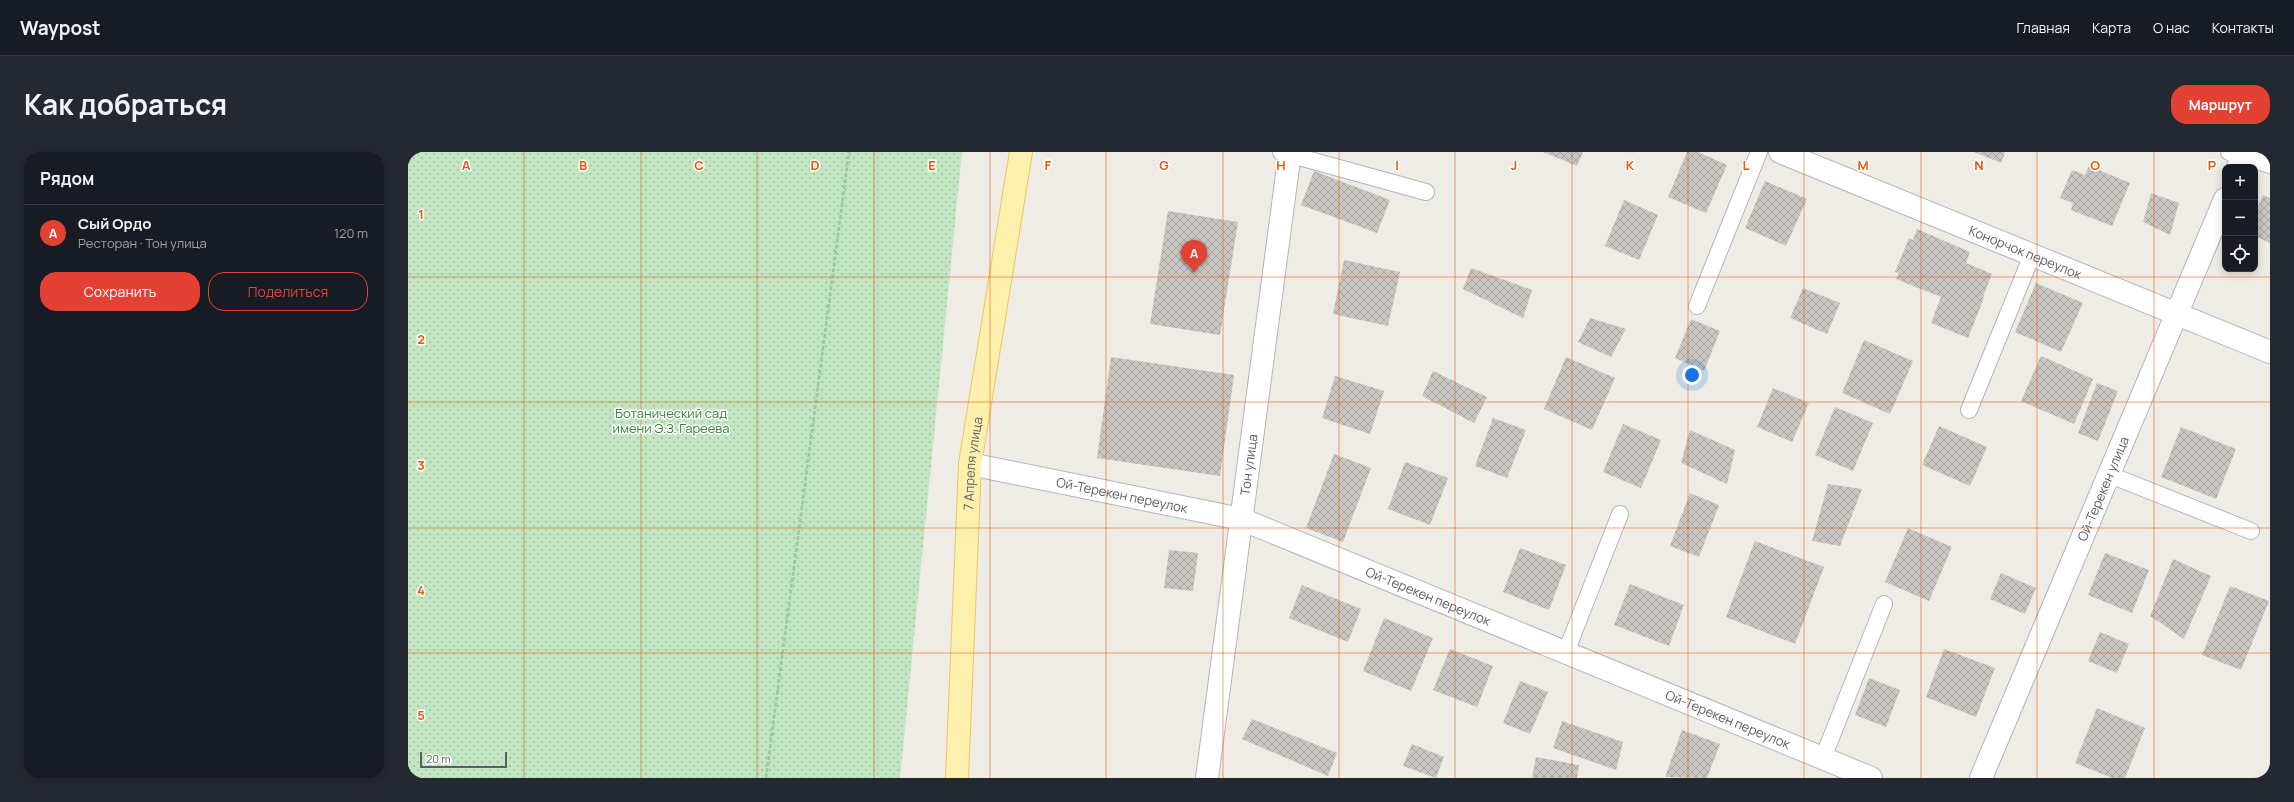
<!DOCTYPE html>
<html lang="ru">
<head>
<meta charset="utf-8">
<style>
  :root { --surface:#171b24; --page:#242831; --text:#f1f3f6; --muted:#9ea1a6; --line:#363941; --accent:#e44135 }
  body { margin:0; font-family:Manrope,sans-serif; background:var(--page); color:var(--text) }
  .controls { position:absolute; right:12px; top:12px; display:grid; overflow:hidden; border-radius:8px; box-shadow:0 2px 10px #0003 }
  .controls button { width:36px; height:36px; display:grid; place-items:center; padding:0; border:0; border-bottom:1px solid var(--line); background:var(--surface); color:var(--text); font:20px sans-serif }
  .scale { position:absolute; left:12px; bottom:10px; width:87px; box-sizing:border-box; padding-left:4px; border:2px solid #5c6065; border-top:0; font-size:11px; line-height:14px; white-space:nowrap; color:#5c6065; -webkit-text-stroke:3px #fff; paint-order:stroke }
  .you { position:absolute; left:1284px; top:223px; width:14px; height:14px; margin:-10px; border:3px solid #fff; border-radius:50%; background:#1a73e8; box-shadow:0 0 0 6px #1a73e833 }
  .badge { display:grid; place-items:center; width:26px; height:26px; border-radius:50%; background:var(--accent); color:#fff; font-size:13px; font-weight:700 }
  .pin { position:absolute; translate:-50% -33px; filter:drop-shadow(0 1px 2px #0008) }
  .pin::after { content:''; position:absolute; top:21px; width:14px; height:12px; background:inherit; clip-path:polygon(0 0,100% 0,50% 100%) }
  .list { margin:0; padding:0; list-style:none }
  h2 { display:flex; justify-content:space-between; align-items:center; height:52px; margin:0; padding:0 16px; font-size:17px }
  h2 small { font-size:13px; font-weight:400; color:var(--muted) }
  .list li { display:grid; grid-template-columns:26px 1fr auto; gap:12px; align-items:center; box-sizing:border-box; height:56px; padding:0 16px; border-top:1px solid var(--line) }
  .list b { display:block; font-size:15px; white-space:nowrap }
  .list p { margin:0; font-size:13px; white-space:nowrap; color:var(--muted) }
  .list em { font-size:13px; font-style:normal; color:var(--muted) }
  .actions { display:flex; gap:8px; padding:12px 16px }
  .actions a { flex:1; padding:9px 0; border:1px solid var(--accent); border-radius:16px; text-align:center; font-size:14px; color:var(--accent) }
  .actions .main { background:var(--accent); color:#fff }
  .icon { flex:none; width:22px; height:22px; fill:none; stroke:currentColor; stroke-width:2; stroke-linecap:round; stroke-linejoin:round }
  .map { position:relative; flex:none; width:1862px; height:626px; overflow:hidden; border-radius:16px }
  header { display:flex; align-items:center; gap:24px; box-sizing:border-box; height:56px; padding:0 20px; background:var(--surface); border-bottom:1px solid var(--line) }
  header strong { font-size:19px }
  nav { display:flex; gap:22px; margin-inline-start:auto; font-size:14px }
  .intro { display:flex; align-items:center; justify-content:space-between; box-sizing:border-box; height:96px; padding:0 24px }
  h1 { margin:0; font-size:28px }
  .button { padding:10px 18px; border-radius:16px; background:var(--accent); color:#fff; font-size:14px; font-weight:700 }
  main { display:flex; gap:24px; padding:0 24px }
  aside { flex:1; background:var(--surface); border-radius:16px; box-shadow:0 2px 10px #0003 }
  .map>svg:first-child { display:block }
  .green { fill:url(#green-dots) }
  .building { fill:url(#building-cross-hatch) }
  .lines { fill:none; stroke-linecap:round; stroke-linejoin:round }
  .service-casing { stroke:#b2b5b9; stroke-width:18 }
  .minor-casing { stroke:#b2b5b9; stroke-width:24 }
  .primary-casing { stroke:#edc45f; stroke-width:24 }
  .path { stroke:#9bc6a7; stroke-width:2.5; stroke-dasharray:4 2; stroke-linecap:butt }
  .service { stroke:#fff; stroke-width:16 }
  .minor { stroke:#fff; stroke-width:22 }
  .primary { stroke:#fdefac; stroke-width:22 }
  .grid { fill:none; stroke:#e8590c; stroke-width:1; stroke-opacity:0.55 }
  .labels { text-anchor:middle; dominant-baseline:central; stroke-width:3; stroke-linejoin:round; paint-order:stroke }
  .street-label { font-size:13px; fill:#5c6065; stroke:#fff }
  .park-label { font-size:13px; fill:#37813a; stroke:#fff }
  .grid-label { font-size:13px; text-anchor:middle; font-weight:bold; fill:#e8590c; stroke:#fff; stroke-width:3; stroke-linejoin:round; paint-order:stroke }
</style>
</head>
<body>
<header>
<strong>Waypost</strong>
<nav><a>Главная</a><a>Карта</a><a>О нас</a><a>Контакты</a></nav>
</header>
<div class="intro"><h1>Как добраться</h1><a class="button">Маршрут</a></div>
<main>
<aside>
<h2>Рядом<small></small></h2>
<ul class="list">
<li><span class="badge">A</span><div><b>Сый Ордо</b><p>Ресторан · Тон улица</p></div><em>120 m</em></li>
</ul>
<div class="actions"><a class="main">Сохранить</a><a>Поделиться</a></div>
</aside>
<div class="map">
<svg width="1862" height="626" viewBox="0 0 1862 626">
  <defs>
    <pattern id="green-dots" width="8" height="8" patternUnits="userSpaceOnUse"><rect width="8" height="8" fill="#c2e5c2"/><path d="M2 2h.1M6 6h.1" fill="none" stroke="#a1bda1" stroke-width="1.8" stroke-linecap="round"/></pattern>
    <pattern id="building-cross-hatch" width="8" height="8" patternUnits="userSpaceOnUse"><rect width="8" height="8" fill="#cac7c2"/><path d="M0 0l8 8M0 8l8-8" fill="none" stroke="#a7a5a1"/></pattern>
  </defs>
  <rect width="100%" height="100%" fill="#eeece5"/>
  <path class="green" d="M0 0H554L492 626H0Z"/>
  <path class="building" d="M1135 0H1175L1169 14Z
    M1279 0H1290L1319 13 1298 61 1260 45Z
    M1566 0H1597L1593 11Z
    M1681 14 1722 31 1704 74 1663 58 1665 51 1652 46 1664 18 1677 23Z
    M906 19 982 48 969 81 893 53Z
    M1357 29 1399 47 1378 94 1337 76Z
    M1743 41 1771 51 1762 83 1735 70Z
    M1855 43 1862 46V91L1847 84V62Z
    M1216 48 1250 63 1231 108 1197 94Z
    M760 59 830 70 812 183 742 172Z
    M1509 77 1562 100 1558 111 1584 122 1575 145 1576 146 1560 186 1523 171 1533 145 1488 127 1491 121 1487 120 1501 86 1505 88Z
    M936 108 992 120 980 174 925 162Z
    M1063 116 1124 138 1115 166 1055 137Z
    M1628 131 1675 151 1653 200 1607 180Z
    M1395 136 1432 151 1419 182 1382 166Z
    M1182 166 1218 177 1203 205 1170 190Z
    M1283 167 1312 179 1296 219 1267 206Z
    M1456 188 1505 209 1482 262 1434 241Z
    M1633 204 1685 227 1666 272 1613 249Z
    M703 205 826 223 812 324 689 306Z
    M1158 205 1207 226 1184 278 1136 257Z
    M1025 219 1079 245 1066 271 1014 244Z
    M927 224 976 239 962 282 914 266Z
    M1689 231 1710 239 1690 289 1670 281Z
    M1365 236 1401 251 1384 290 1349 275Z
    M1427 255 1465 271 1445 319 1407 303Z
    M1085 266 1118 278 1099 326 1067 314Z
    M1215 272 1253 288 1233 336 1195 320Z
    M1531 274 1579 295 1562 334 1514 313Z
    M1773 275 1828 297 1808 347 1753 325Z
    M1282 278 1327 298 1319 332 1273 311Z
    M926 302 963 316 935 390 898 376Z
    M997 310 1040 326 1022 373 980 357Z
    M1420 332 1454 337 1432 394 1404 389Z
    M1282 341 1311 353 1291 405 1262 394Z
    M1500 376 1544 395 1521 449 1477 430Z
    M1347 389 1416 415 1387 492 1318 465Z
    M1112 396 1158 413 1141 458 1095 440Z
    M761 398 790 401 785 439 756 436Z
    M1697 401 1741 418 1724 461 1680 443Z
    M1765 407 1803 424 1776 487 1742 464Z
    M1593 421 1628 436 1617 462 1582 447Z
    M1222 432 1276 453 1261 494 1206 473Z
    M894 433 953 457 940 490 881 466Z
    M1822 434 1861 449 1833 518 1794 503Z
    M976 466 1025 486 1003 539 955 519Z
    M1692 480 1721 492 1709 521 1680 509Z
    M1042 497 1085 514 1069 555 1025 538Z
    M1536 497 1587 516 1568 565 1518 545Z
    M1461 526 1492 538 1478 575 1447 563Z
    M1112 529 1140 540 1122 582 1095 571Z
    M1689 556 1737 576 1717 626H1704L1667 611Z
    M844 567 929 601 920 624 834 587Z
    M1154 569 1215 590 1208 618 1145 596Z
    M1274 578 1312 592 1299 626 1257 625Z
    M1004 592 1036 605 1028 626 995 614Z
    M1128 605 1171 613 1169 626H1124Z"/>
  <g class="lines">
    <g class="service-casing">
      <path id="service" d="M873 0 1018 40
        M1821 0 1862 13
        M1289 154 1351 0
        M1561 258 1624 103
        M1702 323 1843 379
        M1158 500 1212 362
        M1415 606 1476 452"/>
    </g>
    <g class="minor-casing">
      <g id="minor">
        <path id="s1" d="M1372 0 1862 200"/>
        <path d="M1830 15 1836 0"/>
        <path id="s2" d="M562 312 833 367 1463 626"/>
        <path id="s3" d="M799 626 882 0"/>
        <path id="s4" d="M1573 626 1817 47"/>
      </g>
    </g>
    <g class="primary-casing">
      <g id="primary">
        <path id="s5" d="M549 626 562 312 613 0"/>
      </g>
    </g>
    <path class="path" d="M358 626 441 0"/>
    <use href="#service" class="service"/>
    <use href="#minor" class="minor"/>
    <use href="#primary" class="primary"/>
  </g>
  <path class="grid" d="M116 0V626M233 0V626M349 0V626M466 0V626M582 0V626M698 0V626M815 0V626M931 0V626M1047 0V626M1164 0V626M1280 0V626M1396 0V626M1513 0V626M1629 0V626M1746 0V626M0 125H1862M0 250H1862M0 376H1862M0 501H1862"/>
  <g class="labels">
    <g class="street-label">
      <text stroke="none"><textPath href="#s1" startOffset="265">Конорчок переулок</textPath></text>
      <text stroke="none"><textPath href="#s5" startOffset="315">7 Апреля улица</textPath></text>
      <text stroke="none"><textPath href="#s3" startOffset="316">Тон улица</textPath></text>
      <text stroke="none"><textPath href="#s4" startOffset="314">Ой-Терекен улица</textPath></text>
      <text stroke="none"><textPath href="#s2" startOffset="155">Ой-Терекен переулок</textPath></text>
      <text stroke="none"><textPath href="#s2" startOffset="479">Ой-Терекен переулок</textPath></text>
      <text stroke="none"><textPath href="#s2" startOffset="803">Ой-Терекен переулок</textPath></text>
    </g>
    <g class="park-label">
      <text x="263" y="261">Ботанический сад<tspan x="263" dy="15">имени Э.З. Гареева</tspan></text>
    </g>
  </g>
  <g class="grid-label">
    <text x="58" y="18">A</text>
    <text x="175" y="18">B</text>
    <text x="291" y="18">C</text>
    <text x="407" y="18">D</text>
    <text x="524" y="18">E</text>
    <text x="640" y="18">F</text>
    <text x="756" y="18">G</text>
    <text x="873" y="18">H</text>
    <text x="989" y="18">I</text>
    <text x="1106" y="18">J</text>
    <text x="1222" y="18">K</text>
    <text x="1338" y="18">L</text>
    <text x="1455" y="18">M</text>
    <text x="1571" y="18">N</text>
    <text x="1687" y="18">O</text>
    <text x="1804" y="18">P</text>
    <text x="13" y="67">1</text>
    <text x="13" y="192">2</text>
    <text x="13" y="318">3</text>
    <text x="13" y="443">4</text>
    <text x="13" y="568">5</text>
  </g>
</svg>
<div class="controls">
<button>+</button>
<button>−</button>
<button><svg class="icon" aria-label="locate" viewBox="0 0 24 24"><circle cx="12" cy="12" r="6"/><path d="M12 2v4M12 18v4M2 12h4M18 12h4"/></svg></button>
</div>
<div class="scale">20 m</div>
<div class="you"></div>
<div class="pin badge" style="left:786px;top:121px">A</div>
</div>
</main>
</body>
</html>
